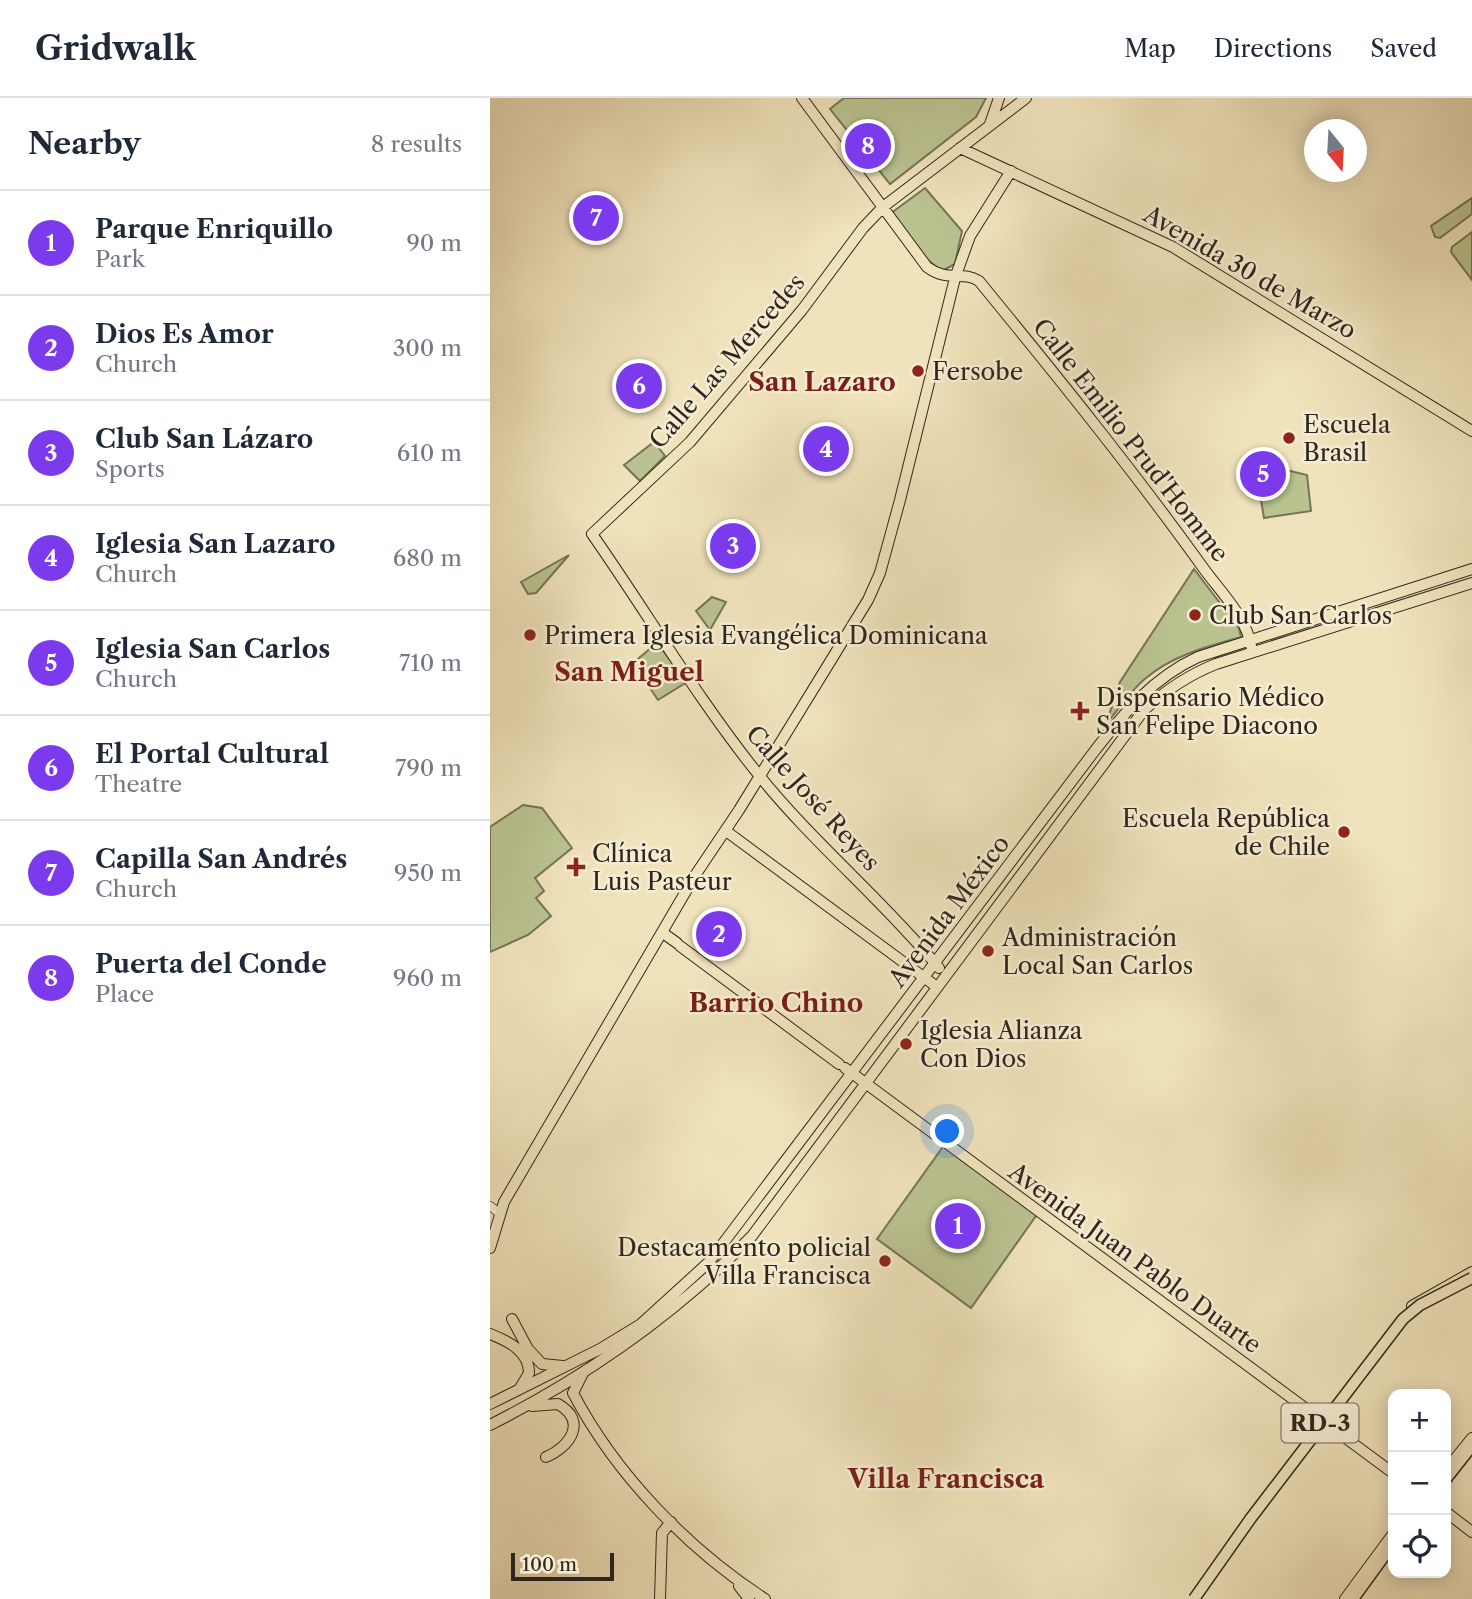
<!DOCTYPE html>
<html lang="en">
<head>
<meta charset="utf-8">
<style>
  :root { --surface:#fff; --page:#f6f6f7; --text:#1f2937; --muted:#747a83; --line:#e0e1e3; --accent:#7c3aed }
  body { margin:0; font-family:"Libre Caslon Text",serif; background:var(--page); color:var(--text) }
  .controls { position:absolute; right:21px; bottom:21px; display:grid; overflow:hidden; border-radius:14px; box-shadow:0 4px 18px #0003 }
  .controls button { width:63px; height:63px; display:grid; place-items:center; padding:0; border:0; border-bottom:2px solid var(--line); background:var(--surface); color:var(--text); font:35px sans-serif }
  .compass { position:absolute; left:814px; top:21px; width:63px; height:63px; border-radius:50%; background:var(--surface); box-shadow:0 4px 18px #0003; rotate:162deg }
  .scale { position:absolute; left:21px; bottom:18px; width:103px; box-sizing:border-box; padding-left:7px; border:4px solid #30261d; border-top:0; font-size:19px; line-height:24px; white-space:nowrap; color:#30261d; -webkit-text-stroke:5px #f5edd3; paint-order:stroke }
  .you { position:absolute; left:458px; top:1034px; width:24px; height:24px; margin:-18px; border:5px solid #fff; border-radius:50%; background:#1a73e8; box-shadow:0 0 0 10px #1a73e833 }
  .badge { display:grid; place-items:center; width:46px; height:46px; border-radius:50%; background:var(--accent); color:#fff; font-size:23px; font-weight:700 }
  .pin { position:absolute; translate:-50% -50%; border:4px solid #fff; box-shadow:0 2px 7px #0006 }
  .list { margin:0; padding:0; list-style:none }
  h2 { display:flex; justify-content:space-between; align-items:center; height:91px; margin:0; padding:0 28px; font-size:30px }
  h2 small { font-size:23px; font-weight:400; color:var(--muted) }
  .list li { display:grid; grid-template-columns:46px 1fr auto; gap:21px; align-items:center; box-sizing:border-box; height:105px; padding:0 28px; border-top:2px solid var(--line) }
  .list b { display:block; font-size:26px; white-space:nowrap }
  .list p { margin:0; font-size:23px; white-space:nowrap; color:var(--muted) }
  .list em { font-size:23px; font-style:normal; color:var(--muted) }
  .icon { flex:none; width:38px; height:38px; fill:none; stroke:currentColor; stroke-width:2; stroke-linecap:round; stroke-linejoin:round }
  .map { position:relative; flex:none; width:982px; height:1501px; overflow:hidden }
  header { display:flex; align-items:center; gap:42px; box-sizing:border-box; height:98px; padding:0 35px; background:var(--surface); border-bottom:2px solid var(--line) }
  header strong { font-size:33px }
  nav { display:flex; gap:38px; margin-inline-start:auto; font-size:24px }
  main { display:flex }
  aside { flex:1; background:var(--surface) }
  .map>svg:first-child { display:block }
  .green { fill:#bac390; stroke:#757456; stroke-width:2 }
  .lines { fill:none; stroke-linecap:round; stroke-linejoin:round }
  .minor-casing { stroke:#605545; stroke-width:10 }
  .major-casing { stroke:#30261d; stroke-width:12 }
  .highway-casing { stroke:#30261d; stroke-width:13 }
  .minor { stroke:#f5edd3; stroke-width:8 }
  .major { stroke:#f0e3bc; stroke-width:10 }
  .highway { stroke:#f0e3bc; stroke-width:10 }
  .highway-bridge-casing { stroke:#30261d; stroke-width:13; stroke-linecap:butt }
  .highway-bridge { stroke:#f0e3bc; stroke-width:10 }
  .poi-dot { fill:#8f2418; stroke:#f5edd3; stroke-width:2.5 }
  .labels { text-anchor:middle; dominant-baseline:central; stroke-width:5; stroke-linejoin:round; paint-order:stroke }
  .shield { fill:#f5edd3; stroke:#6b6254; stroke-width:2 }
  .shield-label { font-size:23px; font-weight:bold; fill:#30261d }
  .street-label { font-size:24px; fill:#30261d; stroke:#f5edd3 }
  .poi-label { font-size:24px; fill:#30261d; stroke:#f5edd3; text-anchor:start }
  .neighbourhood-label { font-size:26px; font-weight:bold; fill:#7a1f14; stroke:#f5edd3 }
</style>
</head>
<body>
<header>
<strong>Gridwalk</strong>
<nav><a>Map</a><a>Directions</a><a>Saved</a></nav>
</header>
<main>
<aside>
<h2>Nearby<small>8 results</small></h2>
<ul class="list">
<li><span class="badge">1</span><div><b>Parque Enriquillo</b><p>Park</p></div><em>90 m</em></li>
<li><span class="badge">2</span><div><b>Dios Es Amor</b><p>Church</p></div><em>300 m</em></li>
<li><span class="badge">3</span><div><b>Club San Lázaro</b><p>Sports</p></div><em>610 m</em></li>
<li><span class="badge">4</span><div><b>Iglesia San Lazaro</b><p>Church</p></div><em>680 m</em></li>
<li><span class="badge">5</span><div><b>Iglesia San Carlos</b><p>Church</p></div><em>710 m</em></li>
<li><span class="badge">6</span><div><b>El Portal Cultural</b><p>Theatre</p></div><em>790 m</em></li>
<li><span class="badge">7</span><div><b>Capilla San Andrés</b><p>Church</p></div><em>950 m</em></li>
<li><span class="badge">8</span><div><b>Puerta del Conde</b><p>Place</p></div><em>960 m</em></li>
</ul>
</aside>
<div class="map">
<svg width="982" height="1501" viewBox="0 0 982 1501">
  <rect width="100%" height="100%" fill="#f0e3bc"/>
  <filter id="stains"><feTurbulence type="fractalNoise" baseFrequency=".00286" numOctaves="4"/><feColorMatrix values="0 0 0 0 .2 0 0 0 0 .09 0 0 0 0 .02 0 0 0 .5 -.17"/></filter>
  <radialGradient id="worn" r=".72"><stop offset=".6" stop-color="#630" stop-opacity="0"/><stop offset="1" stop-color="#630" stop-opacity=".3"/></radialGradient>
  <path class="green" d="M354 0H496L486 19 400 86 340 11Z
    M435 90 472 133 465 166 452 173 429 155 400 116Z
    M982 100V116L950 140 945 139 941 128Z
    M982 134V182L961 154 962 149Z
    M164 344 175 358 150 383 134 367Z
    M792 371 817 377 821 413 774 420 771 402 759 389 791 383Z
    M79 457 46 495 38 496 31 484Z
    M704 471 749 530 751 539C719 548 683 557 656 580 641 592 629 611 616 626L630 584Z
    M222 499 236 504 220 532 206 513Z
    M167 545 197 584 168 602 143 565Z
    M33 707 52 710 82 750 45 780 54 793 46 800 61 818 38 837 0 854V729Z
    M455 1046 548 1115 481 1210 387 1141Z"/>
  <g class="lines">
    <g class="minor-casing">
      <path id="minor" d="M0 1108 9 1115"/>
    </g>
    <g class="major-casing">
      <path id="major" d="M312 0 437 169C458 185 472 172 489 183 566 277 643 372 714 471 730 493 757 520 761 548
        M500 26 509 0
        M470 50 683 149 982 333
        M236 733 447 889
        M173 835 187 845
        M190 848 349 966
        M449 870C393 802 323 745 268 676 207 600 158 516 102 436L200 344 312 212 373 130 393 109 536 0
        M355 970 903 1375
        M0 1150 14 1104 206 776 249 712 378 502 390 475 410 402 465 180 480 138 521 73
        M922 1208 982 1174
        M22 1221 38 1251 52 1266 73 1268
        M0 1236C18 1243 39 1253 39 1275L30 1290
        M93 1275 83 1295C126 1377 198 1451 275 1501
        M0 1306 110 1251 151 1226 219 1164 603 655C634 615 662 580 708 559L982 471
        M42 1308 68 1306C98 1323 80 1349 56 1359
        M0 1327C99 1277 185 1217 262 1138L654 612C676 592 698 577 726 566L982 485
        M956 1372 982 1340
        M956 1414 982 1434
        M249 1488 259 1501
        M170 1501 172 1435 181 1424
        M855 1501 903 1436"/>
    </g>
    <g class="highway-casing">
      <path id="highway" d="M956 1381 982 1348
        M863 1501 903 1446"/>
    </g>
    <use href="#minor" class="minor"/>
    <use href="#major" class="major"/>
    <use href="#highway" class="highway"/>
    <g class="highway-bridge-casing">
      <path id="highway-bridge" d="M704 1501 761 1420 913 1221 930 1207 982 1180"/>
    </g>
    <use href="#highway-bridge" class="highway-bridge"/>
  </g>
  <g class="poi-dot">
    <circle cx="428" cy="273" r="7"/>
    <circle cx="799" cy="340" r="7"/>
    <circle cx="705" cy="517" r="7"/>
    <circle cx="40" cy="537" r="7"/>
    <path d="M586.5 602.5h7v7h7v7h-7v7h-7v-7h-7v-7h7z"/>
    <circle cx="854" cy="734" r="7"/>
    <path d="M82.5 758.5h7v7h7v7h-7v7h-7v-7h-7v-7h7z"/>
    <circle cx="498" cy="853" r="7"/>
    <circle cx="416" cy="946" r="7"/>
    <circle cx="395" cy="1163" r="7"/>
  </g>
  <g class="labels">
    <rect class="shield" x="791.5" y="1305.5" width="77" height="39" rx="5"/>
    <g class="shield-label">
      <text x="830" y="1325">RD-3</text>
    </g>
    <g class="street-label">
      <text transform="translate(760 174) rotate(30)">Avenida 30 de Marzo</text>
      <text transform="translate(237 263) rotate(-49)">Calle Las Mercedes</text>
      <text transform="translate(641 342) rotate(52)">Calle Emilio Prud'Homme</text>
      <text transform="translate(323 700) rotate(48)">Calle José Reyes</text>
      <text transform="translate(459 813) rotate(-53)">Avenida México</text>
      <text transform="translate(645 1160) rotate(36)">Avenida Juan Pablo Duarte</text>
    </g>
    <g class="poi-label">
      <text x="442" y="273">Fersobe</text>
      <text x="813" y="326">Escuela<tspan x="813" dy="28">Brasil</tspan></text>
      <text x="719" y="517">Club San Carlos</text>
      <text x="54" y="537">Primera Iglesia Evangélica Dominicana</text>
      <text x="606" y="599">Dispensario Médico<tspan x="606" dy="28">San Felipe Diacono</tspan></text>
      <text x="840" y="720" text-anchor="end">Escuela República<tspan x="840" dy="28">de Chile</tspan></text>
      <text x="102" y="755">Clínica<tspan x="102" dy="28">Luis Pasteur</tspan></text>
      <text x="512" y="839">Administración<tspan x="512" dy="28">Local San Carlos</tspan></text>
      <text x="430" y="932">Iglesia Alianza<tspan x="430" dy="28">Con Dios</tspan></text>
      <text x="381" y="1149" text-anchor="end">Destacamento policial<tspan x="381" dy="28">Villa Francisca</tspan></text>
    </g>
    <g class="neighbourhood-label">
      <text x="332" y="284">San Lazaro</text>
      <text x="139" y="574">San Miguel</text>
      <text x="286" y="905">Barrio Chino</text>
      <text x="456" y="1381">Villa Francisca</text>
    </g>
  </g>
  <rect width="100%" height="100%" filter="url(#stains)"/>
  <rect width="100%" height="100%" fill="url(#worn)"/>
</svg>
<div class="controls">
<button>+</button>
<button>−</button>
<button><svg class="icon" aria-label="locate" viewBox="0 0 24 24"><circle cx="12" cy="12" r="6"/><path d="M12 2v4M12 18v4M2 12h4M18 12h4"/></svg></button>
</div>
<svg class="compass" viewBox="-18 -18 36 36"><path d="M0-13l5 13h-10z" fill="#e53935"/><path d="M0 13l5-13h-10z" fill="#747a83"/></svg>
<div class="scale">100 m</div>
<div class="you"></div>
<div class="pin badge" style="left:468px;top:1128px">1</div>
<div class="pin badge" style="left:229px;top:836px">2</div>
<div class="pin badge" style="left:243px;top:448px">3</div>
<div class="pin badge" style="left:336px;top:351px">4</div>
<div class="pin badge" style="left:773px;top:376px">5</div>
<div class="pin badge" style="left:149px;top:288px">6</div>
<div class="pin badge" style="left:106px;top:120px">7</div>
<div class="pin badge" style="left:378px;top:48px">8</div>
</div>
</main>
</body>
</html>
